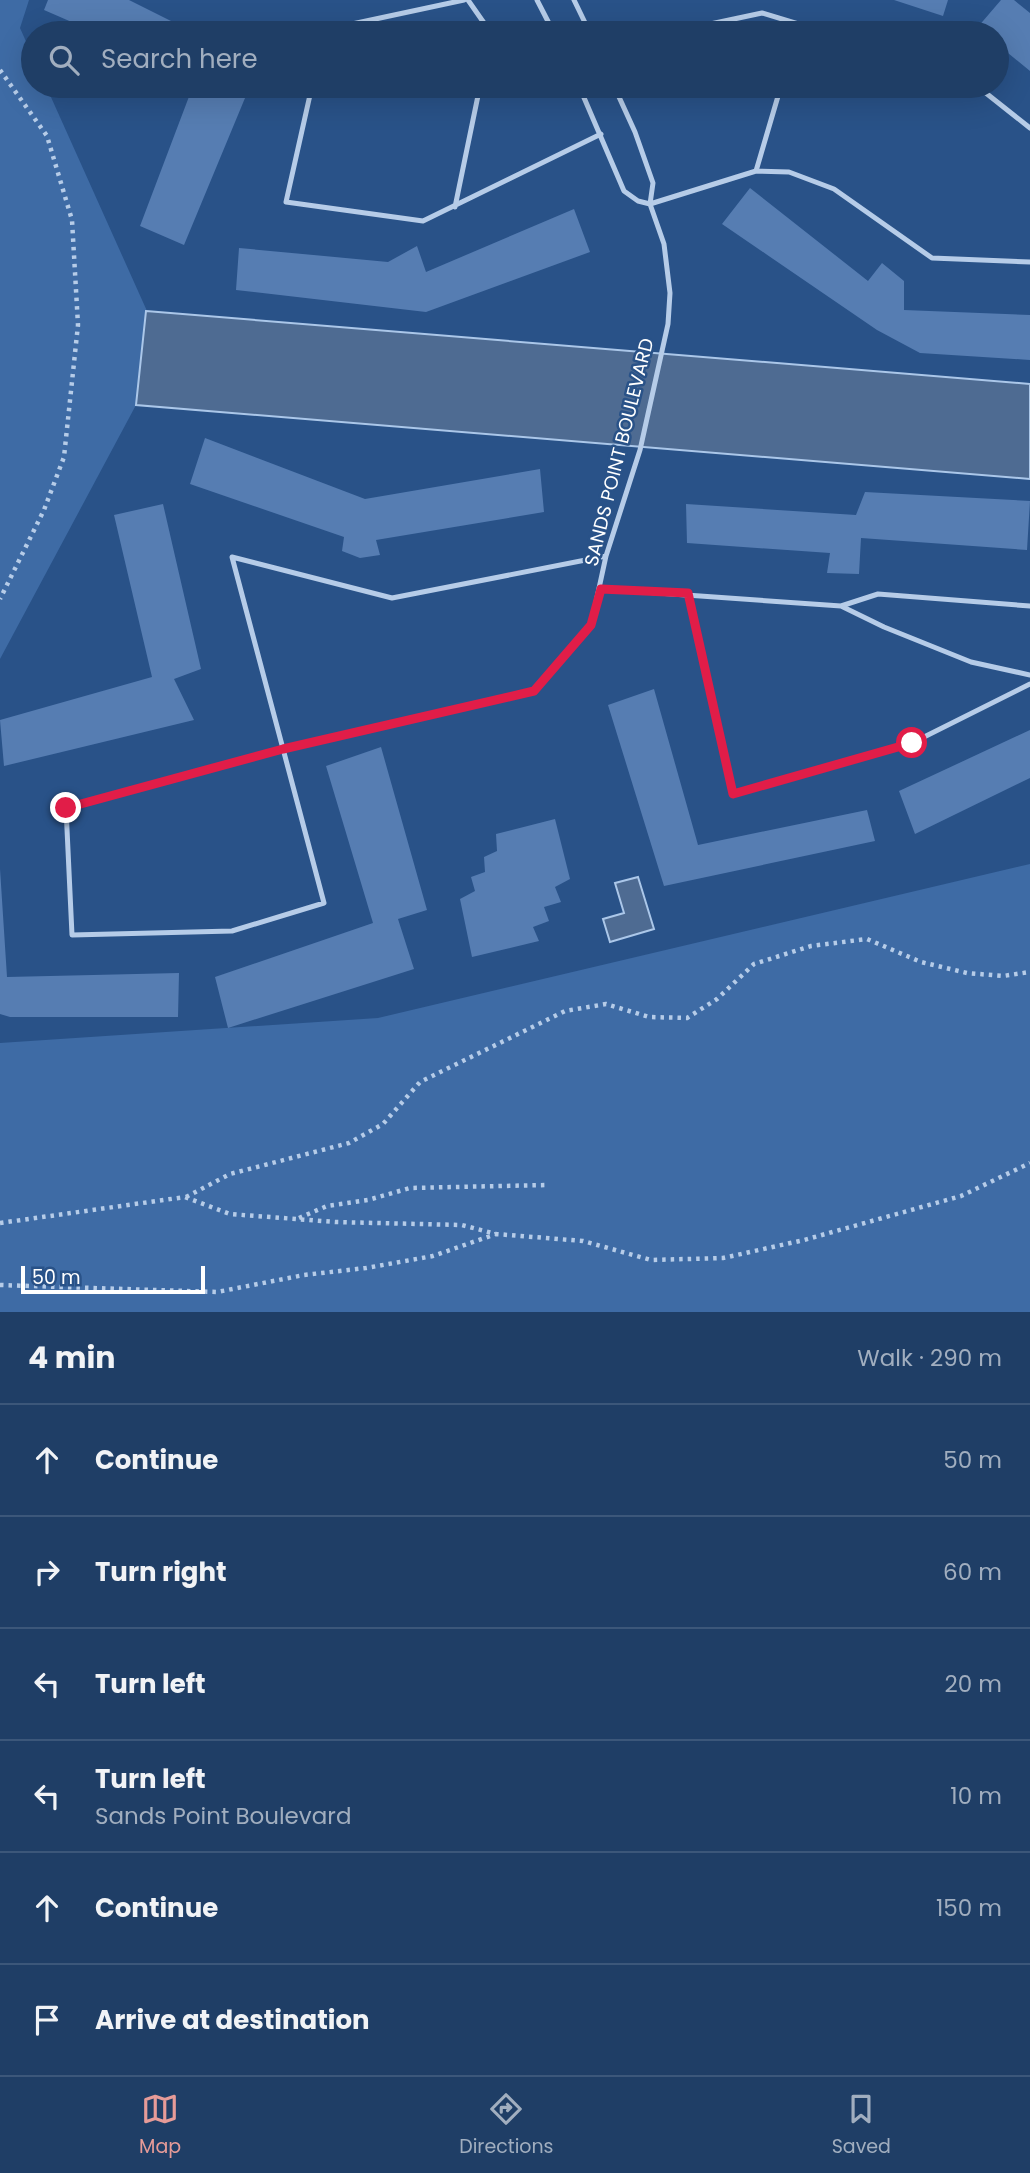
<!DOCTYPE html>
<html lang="en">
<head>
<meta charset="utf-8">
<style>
  :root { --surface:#1f3e66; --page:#2c496f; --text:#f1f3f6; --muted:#a1aebf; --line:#3c577a; --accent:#e69b98 }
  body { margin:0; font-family:Poppins,sans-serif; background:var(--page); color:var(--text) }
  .scale { position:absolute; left:21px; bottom:18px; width:184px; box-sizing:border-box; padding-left:7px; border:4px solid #fff; border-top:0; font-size:19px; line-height:24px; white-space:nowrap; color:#fff; -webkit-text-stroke:5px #295288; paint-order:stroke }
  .stop { position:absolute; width:21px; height:21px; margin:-16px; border:5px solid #e11d48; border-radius:50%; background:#fff }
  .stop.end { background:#e11d48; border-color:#fff; box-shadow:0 2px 7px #0008 }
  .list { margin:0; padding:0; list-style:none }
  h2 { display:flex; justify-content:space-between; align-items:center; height:91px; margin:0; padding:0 28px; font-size:30px }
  h2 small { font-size:23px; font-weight:400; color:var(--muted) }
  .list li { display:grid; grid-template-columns:46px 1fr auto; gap:21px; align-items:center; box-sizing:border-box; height:112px; padding:0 28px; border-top:2px solid var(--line) }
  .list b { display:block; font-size:26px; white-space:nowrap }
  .list p { margin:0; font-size:23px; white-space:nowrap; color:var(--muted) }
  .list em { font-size:23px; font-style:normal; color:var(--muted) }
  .icon { flex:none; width:38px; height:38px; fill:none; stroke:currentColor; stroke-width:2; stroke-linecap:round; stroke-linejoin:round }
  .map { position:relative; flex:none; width:1030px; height:1312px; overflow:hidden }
  .search { position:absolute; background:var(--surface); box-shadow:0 7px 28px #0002; left:21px; right:21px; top:21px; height:77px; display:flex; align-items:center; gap:18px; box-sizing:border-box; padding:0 24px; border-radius:38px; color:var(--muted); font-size:26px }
  .sheet { height:763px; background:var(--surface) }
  nav { display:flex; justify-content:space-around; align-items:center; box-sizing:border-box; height:98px; border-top:2px solid var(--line); background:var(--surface); font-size:19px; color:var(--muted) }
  nav a { display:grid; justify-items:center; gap:4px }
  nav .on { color:var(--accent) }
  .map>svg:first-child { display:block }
  .green { fill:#3e6ba5 }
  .water { fill:#4e6b92; stroke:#abc7e9; stroke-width:2 }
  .building { fill:#567db2 }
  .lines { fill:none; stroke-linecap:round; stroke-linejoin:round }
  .path { stroke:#b6cce8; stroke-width:4.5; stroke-dasharray:3.5 5; stroke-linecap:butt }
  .lane { stroke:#b6cce8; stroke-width:5 }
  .route { stroke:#e11d48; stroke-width:9 }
  .labels { text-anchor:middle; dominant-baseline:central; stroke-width:5; stroke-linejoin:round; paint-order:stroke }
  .street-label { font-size:19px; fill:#fff; stroke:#295288 }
</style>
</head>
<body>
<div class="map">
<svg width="1030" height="1312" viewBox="0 0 1030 1312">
  <rect width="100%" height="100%" fill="#295288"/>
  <path class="green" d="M0 0H29L20 28 33 57V86H46L147 311 1030 384V479L136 405 0 659Z
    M1030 864V1312H0V1043L378 1018Z"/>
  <path class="water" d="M146 311 1030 384V479L136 405Z
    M638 877 654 929 610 942 603 919 624 913 615 883Z"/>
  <path class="building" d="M48 0H129L195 33H97L44 10Z
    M894 0H948L943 16Z
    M1001 0H1014L1030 13V71L997 44V33H983L977 28Z
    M193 86H250L184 245 140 226Z
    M750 188 868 281 882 263 904 281V310L1030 315V360L920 353 877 330 722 224Z
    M574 209 590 252 426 312 236 290 239 248 388 262 417 246 426 272Z
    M205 438 365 499 540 469 544 512 376 540 380 555 360 558 342 551 344 537 190 484Z
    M865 492 1030 501 1027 550 861 538 859 574 827 573 830 553 687 543 686 504 856 515Z
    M163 504 201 669 174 679 194 720 4 766 0 720 152 677 114 515Z
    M654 689 698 845 867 810 875 841 664 886 608 705Z
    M1030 730V778L915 834 899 791Z
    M381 747 427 910 398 919 414 969 228 1028 215 977 373 923 326 766Z
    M555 819 570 879 555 887 561 902 544 907 549 921 533 927 539 941 472 957 460 899 475 891 471 877 485 872 484 857 497 851 496 834Z
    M0 869 7 977 179 973 178 1017H10L0 1014Z"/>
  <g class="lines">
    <path class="path" d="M0 70 47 136 72 220 78 325 64 457 44 510 0 599
      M186 1197 230 1174 349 1143 383 1124 420 1082 565 1011 606 1004 649 1017 687 1018 717 999 754 964 811 946 867 939 921 962 967 973 1003 976 1030 972
      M299 1218 327 1206 368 1200 410 1188 547 1185
      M0 1223 185 1197 230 1214 335 1222 462 1225 496 1234 583 1241 651 1260 723 1258 804 1240 961 1196 1030 1163
      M0 1285 217 1292 304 1275 366 1268 433 1256 496 1234"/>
    <path class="lane" d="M468 0 491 33
      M537 0 554 33
      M574 0 590 33
      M323 33 324 30 464 0
      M668 33 762 13 828 33
      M312 86 286 202 423 221 601 134
      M579 86 624 191 638 201 650 204
      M977 86 1030 128
      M756 171 781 86
      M650 204 756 171 789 172 834 189 932 258 1030 262
      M455 207 480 86
      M606 556 392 598 232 557 324 903 232 931 72 935 66 808 283 749 534 691 591 625 606 556 640 450 668 324 670 293 664 244 650 204 653 183 635 132 614 86
      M601 589 841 606 878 594 1030 606
      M688 594 733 794 912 743 1030 684
      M841 606 884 627 971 662 1030 675"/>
  </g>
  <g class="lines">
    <path class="route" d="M66 808 283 749 534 691 591 625 601 589 688 593 733 794 912 743"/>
  </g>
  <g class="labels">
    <g class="street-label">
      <text transform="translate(619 452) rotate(-76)">SANDS POINT BOULEVARD</text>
    </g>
  </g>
</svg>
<div class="scale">50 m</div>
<div class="stop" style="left:912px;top:743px"></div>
<div class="stop end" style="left:66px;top:808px"></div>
<div class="search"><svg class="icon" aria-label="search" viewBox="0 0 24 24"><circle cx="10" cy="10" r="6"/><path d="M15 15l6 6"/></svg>Search here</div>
</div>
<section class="sheet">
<h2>4 min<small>Walk · 290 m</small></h2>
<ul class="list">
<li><svg class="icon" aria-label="ahead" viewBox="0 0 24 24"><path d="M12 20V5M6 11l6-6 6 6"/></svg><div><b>Continue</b></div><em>50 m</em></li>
<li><svg class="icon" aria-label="right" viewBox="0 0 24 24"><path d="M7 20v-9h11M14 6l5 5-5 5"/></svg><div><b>Turn right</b></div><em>60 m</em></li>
<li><svg class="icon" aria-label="left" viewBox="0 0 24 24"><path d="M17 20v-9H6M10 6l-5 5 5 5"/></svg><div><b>Turn left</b></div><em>20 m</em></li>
<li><svg class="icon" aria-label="left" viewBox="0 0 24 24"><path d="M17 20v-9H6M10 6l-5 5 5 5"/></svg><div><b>Turn left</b><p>Sands Point Boulevard</p></div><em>10 m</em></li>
<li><svg class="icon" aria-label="ahead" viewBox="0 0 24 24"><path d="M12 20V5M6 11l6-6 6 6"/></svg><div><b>Continue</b></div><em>150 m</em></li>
<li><svg class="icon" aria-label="arrive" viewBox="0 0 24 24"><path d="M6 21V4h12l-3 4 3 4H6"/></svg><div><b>Arrive at destination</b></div></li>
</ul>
</section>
<nav>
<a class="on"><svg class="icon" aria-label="map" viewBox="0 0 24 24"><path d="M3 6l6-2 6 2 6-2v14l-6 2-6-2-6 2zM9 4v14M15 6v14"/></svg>Map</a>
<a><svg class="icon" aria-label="directions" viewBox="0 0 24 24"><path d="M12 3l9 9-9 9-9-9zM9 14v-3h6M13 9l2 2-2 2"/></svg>Directions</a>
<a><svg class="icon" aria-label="saved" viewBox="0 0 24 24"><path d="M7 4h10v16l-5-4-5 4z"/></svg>Saved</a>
</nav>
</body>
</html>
